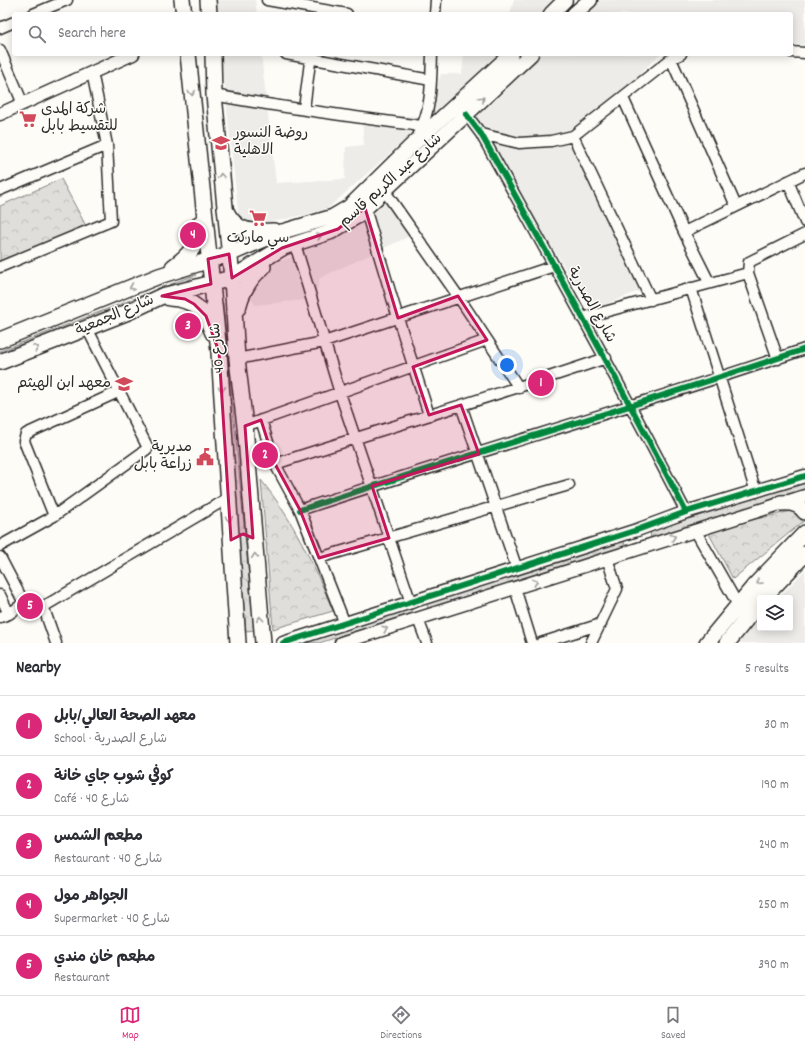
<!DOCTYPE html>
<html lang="en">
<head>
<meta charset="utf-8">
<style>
  :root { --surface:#fff; --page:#f7f7f7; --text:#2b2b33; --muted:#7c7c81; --line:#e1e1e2; --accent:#db2777 }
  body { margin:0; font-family:Dekko,"Playpen Sans Arabic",sans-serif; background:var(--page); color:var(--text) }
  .controls { position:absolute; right:12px; bottom:12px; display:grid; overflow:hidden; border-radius:4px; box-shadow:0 2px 10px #0003 }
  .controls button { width:36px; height:36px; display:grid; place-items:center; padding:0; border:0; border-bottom:1px solid var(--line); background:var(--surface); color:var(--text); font:20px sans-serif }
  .you { position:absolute; left:507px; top:365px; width:14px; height:14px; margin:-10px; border:3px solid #fff; border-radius:50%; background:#1a73e8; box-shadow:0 0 0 6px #1a73e833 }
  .badge { display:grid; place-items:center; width:26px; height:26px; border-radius:50%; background:var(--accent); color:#fff; font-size:13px; font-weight:700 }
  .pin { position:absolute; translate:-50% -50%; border:2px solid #fff; box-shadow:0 1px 4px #0006 }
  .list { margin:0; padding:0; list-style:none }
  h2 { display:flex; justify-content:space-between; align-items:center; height:52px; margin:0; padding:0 16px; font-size:17px }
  h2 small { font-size:13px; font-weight:400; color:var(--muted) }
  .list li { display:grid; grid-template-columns:26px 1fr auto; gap:12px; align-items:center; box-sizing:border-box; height:60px; padding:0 16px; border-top:1px solid var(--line) }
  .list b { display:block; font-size:15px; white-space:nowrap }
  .list p { margin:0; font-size:13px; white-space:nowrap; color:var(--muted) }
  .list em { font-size:13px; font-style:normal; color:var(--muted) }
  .icon { flex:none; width:22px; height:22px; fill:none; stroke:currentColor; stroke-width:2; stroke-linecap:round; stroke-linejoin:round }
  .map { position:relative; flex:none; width:805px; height:643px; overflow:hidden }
  .search { position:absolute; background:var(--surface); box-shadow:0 2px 10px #0003; left:12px; right:12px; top:12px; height:44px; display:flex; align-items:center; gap:10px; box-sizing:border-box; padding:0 14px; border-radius:4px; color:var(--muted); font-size:15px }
  .sheet { height:352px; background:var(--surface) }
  nav { display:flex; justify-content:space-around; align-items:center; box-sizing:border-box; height:56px; border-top:1px solid var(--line); background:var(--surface); font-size:11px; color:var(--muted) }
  nav a { display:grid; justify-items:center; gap:2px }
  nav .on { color:var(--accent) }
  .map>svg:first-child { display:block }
  .built { fill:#edece8 }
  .park { fill:url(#park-crowns); stroke:#858482 }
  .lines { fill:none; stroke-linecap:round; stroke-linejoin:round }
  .minor-casing { stroke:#2b2b2b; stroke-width:13 }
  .tertiary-casing { stroke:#2b2b2b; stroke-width:15 }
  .secondary-casing { stroke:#2b2b2b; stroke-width:17 }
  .primary-casing { stroke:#2b2b2b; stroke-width:18 }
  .minor { stroke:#fdfcf7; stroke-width:10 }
  .tertiary { stroke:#fdfcf7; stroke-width:12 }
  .secondary { stroke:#fdfcf7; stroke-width:14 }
  .primary { stroke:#fdfcf7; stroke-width:15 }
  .cycleway-casing { stroke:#fdfcf7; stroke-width:8 }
  .cycleway { stroke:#00873e; stroke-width:6 }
  .oneway { stroke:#9e9e9b }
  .marked { fill:#c2185b; fill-opacity:0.2; stroke:#c2185b; stroke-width:3; stroke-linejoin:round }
  .labels { text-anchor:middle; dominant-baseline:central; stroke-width:3; stroke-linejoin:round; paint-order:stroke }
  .poi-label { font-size:15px; fill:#2b2b2b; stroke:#fdfcf7; text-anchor:start }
  .street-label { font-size:15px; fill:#2b2b2b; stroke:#fdfcf7 }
</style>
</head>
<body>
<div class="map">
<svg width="805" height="643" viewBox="0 0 805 643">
  <defs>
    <pattern id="park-crowns" width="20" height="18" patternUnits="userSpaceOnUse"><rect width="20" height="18" fill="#dfdeda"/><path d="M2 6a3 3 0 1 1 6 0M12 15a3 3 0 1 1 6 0" fill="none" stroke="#c0bfbb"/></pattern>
  </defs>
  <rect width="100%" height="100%" fill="#fdfcf7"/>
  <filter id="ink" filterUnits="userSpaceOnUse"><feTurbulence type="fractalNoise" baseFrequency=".025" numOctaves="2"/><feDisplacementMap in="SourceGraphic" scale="8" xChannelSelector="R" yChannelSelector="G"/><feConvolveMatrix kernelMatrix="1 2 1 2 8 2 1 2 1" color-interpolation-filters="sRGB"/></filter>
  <g filter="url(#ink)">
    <path class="built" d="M216 0H255L257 14H217Z
      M514 0H563L547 14H510Z
      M600 0H805V45L791 44V14H584Z
      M221 54H261L276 183 345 179 346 147 364 145 362 116H427L441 74H462L464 54H502L326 210 240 229Z
      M540 54H660L610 103 566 136 647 288 591 310 471 116Z
      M386 194 412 235 320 278 315 299 255 305 238 275 295 256Z
      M805 570V643H736L760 618V628H790V598H779Z"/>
    <path class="park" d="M61 179 87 228 0 263V206Z
      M194 275H196L162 296 0 361V351Z
      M223 303 254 630 246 631 216 304Z
      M261 480C294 521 313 563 333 611L273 629Z
      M805 482V491L651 538 650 531Z
      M796 510 805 520 733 579 707 530Z
      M623 540 626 547 428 608 425 599Z
      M409 603 412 613 319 643H288Z"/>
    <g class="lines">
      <g class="minor-casing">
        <path id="minor" d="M267 0 347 14
          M33 14 67 0
          M435 14 436 0
          M0 28 14 22
          M0 50 23 104
          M791 52 805 53
          M286 54 431 80
          M671 59 736 206
          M214 95C283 108 353 117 422 126
          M623 98 684 232 709 282
          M304 109 311 54
          M466 114 481 134C551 260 621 385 686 512
          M419 132C432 110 431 79 432 54
          M481 134 519 143 551 141 573 136 671 59 681 54
          M573 136 651 300
          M788 181 805 222
          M0 190 107 145
          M384 190 458 296 519 388
          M365 208 398 318 429 415
          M684 232 805 173
          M295 244 340 393 411 603
          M0 267 111 221 107 145 92 72
          M691 288 756 492
          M582 318 748 273
          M237 359 324 342 554 266
          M778 359 748 273 749 262 805 234
          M461 405 517 569
          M261 420 275 464 300 510 345 624
          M245 426 487 340
          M275 464C385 428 496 396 606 358
          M300 510C468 454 638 406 805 349
          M54 516 24 441 26 434 118 392
          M695 530 738 605
          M0 546 54 516 147 449V446L87 328
          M0 557 24 603
          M319 558 569 485
          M515 588 532 643
          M0 595 9 614
          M43 606 56 643
          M0 617 9 614 24 603 43 606 48 604 228 498
          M418 619 427 643
          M541 643 601 624
          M591 643 617 589 607 558"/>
      </g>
      <g class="tertiary-casing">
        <path id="tertiary" d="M0 114 133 54
          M283 643 637 530 686 512 805 476
          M341 643 805 496"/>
      </g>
      <g class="secondary-casing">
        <path id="secondary" d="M551 14 565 0
          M574 14 590 0
          M281 232 332 217 349 207 409 148 511 54
          M282 248 331 232 356 217 531 54"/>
      </g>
      <g class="primary-casing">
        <path id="primary" d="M182 0 184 14
          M208 0 209 14
          M188 54 219 352 238 643
          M213 54 214 95 232 278 237 359 245 426 263 643
          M225 209C236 233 251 232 274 231
          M173 267C192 253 196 247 200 223
          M169 298C194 299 204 310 213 333
          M238 308C242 291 249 278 263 267
          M0 340 159 276 229 254 281 232
          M0 362 128 312 162 296 232 278 282 248
          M781 503C790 502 799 503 805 512
          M763 598 805 554
          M707 643 755 585 805 533
          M727 643 760 602"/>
      </g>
      <use href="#minor" class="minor"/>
      <use href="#tertiary" class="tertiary"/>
      <use href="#secondary" class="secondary"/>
      <use href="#primary" class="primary"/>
      <g class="cycleway-casing">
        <path id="cycleway" d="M466 114 481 134C551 260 621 385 686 512
          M300 510C468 454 638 406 805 349
          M283 643 637 530 686 512 805 476"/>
      </g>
      <use href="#cycleway" class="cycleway"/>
    </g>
    <defs><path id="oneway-chevron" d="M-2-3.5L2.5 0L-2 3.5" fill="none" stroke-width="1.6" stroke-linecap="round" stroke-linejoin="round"/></defs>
    <g class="oneway">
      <use href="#oneway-chevron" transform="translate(192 93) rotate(84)"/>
      <use href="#oneway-chevron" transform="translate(482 99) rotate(-43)"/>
      <use href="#oneway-chevron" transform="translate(221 176) rotate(-95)"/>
      <use href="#oneway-chevron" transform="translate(319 236) rotate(-18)"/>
      <use href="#oneway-chevron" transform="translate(132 287) rotate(158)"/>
      <use href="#oneway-chevron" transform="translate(36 348) rotate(-21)"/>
      <use href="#oneway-chevron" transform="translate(222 389) rotate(87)"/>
      <use href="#oneway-chevron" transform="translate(229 519) rotate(86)"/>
      <use href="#oneway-chevron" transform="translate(673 537) rotate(-18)"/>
      <use href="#oneway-chevron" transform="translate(255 556) rotate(-95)"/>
      <use href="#oneway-chevron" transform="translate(535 582) rotate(-19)"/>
      <use href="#oneway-chevron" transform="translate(759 582) rotate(133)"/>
      <use href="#oneway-chevron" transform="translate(260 619) rotate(-95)"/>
      <use href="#oneway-chevron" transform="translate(385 629) rotate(-17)"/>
    </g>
  </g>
  <path class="marked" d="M365 208 398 318 458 296 487 340 413 367 429 415 461 405 479 454 372 486 389 538 319 558 300 510 275 464 261 420 245 426 253 538 243 534 231 540 219 352 206 316 194 304 185 299 162 296 211 284 208 259 229 254 232 278 282 248 338 229Z"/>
  <defs>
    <g id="supermarket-bare" transform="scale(1.38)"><path d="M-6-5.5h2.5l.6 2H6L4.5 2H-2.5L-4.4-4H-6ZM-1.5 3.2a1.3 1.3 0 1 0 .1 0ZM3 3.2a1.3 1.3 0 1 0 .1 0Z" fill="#d1495b" stroke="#fdfcf7" stroke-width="2.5" paint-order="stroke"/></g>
    <g id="school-bare" transform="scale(1.38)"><path d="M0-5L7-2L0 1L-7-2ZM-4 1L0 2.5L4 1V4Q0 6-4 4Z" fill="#d1495b" stroke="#fdfcf7" stroke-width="2.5" paint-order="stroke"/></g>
    <g id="civic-bare" transform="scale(1.38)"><path d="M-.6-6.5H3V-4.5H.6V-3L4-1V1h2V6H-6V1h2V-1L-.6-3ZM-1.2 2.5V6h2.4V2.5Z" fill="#d1495b" stroke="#fdfcf7" stroke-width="2.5" paint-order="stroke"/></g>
  </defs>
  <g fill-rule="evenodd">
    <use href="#supermarket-bare" x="28" y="119"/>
    <use href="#school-bare" x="221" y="143"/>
    <use href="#supermarket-bare" x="258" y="218"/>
    <use href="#school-bare" x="124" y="384"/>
    <use href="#civic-bare" x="205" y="457"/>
  </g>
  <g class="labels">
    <g class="poi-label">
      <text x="41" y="110">شركة المدى<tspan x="41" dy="17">للتقسيط بابل</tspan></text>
      <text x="234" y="134">روضة النسور<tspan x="234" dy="17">الاهلية</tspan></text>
      <text x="258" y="239" text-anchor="middle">سي ماركت</text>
      <text x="111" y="384" text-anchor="end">معهد ابن الهيثم</text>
      <text x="192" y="448" text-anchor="end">مديرية<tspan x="192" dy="17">زراعة بابل</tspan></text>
    </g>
    <g class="street-label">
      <text transform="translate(391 181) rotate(-42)">شارع عبد الكريم قاسم</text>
      <text transform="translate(591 305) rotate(61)">شارع الصدرية</text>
      <text transform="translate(115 316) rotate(-23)">شارع الجمعية</text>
      <text transform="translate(218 348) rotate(-95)">شارع 40</text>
    </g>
  </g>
</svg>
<div class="controls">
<button><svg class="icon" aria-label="layers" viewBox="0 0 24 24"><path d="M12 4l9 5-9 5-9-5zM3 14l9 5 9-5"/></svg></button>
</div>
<div class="you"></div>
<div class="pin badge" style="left:541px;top:383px">1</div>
<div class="pin badge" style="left:265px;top:455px">2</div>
<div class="pin badge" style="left:188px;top:326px">3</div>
<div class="pin badge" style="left:193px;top:235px">4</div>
<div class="pin badge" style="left:30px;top:606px">5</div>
<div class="search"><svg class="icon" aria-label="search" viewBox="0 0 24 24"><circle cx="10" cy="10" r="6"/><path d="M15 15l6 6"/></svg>Search here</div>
</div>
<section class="sheet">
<h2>Nearby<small>5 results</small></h2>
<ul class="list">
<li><span class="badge">1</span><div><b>معهد الصحة العالي/بابل</b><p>School · شارع الصدرية</p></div><em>30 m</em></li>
<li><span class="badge">2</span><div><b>كوفي شوب جاي خانة</b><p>Café · شارع 40</p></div><em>190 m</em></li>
<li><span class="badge">3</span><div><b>مطعم الشمس</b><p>Restaurant · شارع 40</p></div><em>240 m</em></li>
<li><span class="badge">4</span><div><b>الجواهر مول</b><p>Supermarket · شارع 40</p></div><em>250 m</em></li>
<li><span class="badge">5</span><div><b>مطعم خان مندي</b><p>Restaurant</p></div><em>390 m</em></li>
</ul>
</section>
<nav>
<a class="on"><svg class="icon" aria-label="map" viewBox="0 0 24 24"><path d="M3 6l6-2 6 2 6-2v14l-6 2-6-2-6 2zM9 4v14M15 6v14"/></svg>Map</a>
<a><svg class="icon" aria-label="directions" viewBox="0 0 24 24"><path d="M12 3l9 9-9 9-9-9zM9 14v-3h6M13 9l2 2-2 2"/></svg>Directions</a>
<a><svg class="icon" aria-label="saved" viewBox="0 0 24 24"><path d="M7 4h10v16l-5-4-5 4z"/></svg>Saved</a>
</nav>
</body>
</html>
